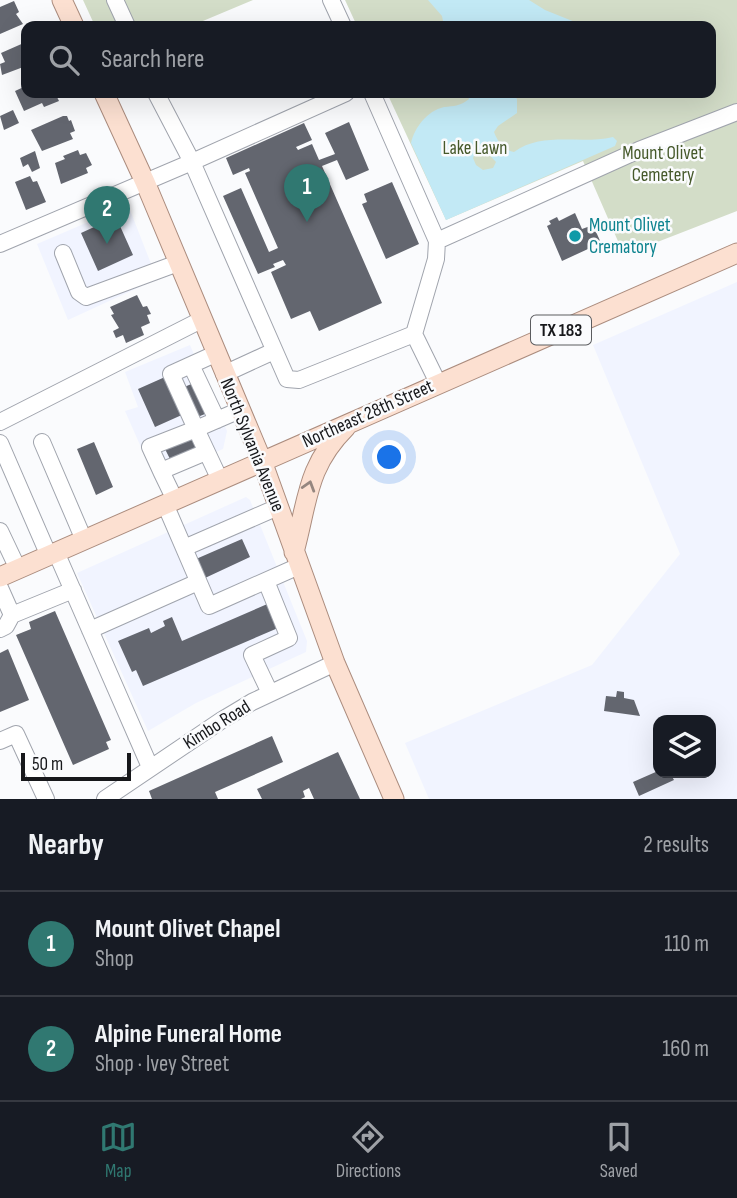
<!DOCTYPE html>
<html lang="en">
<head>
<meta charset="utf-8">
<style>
  :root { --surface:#171b24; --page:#20242c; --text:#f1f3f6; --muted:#9ea1a6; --line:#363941; --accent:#307871 }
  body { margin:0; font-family:"Sofia Sans Condensed",sans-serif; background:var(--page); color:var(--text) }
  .controls { position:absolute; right:21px; bottom:21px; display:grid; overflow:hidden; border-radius:14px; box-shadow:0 7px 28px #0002 }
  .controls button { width:63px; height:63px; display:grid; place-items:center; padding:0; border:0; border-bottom:2px solid var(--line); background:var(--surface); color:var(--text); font:35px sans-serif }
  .scale { position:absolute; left:21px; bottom:18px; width:110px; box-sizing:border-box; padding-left:7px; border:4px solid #17181b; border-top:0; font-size:19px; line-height:24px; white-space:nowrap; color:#17181b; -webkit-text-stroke:5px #fafbfd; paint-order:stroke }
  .you { position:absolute; left:390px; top:458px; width:24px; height:24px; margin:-18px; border:5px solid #fff; border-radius:50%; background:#1a73e8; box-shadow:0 0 0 10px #1a73e833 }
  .badge { display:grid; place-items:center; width:46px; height:46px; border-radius:50%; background:var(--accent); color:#fff; font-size:23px; font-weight:700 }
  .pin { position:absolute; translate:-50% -58px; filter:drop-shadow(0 2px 4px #0008) }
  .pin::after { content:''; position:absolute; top:37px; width:24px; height:21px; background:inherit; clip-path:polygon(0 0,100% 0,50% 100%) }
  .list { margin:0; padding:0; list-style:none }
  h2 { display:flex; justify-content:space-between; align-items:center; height:91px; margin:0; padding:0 28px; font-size:30px }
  h2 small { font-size:23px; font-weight:400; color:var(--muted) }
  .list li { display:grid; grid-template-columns:46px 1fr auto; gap:21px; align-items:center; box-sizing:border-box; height:105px; padding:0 28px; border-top:2px solid var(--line) }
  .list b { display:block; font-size:26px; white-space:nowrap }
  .list p { margin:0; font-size:23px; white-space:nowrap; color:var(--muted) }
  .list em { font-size:23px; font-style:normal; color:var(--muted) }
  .icon { flex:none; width:38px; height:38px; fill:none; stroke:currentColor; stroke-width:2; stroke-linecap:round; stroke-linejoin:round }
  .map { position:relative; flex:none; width:737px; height:799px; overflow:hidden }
  .search { position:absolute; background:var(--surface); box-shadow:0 7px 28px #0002; left:21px; right:21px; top:21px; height:77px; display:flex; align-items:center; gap:18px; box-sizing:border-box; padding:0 24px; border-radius:14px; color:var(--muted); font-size:26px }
  .sheet { height:301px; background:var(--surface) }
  nav { display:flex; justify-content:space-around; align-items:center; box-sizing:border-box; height:98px; border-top:2px solid var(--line); background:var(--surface); font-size:19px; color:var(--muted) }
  nav a { display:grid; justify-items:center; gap:4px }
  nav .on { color:var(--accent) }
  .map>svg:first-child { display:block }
  .built { fill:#f1f4ff; fill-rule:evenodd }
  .green { fill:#d3ddc8 }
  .water { fill:#c2e9f5; fill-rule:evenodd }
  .building { fill:#63666f }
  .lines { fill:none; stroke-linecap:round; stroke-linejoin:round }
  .minor-casing { stroke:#a0a4ad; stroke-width:18 }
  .major-casing { stroke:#ab8c7e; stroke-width:21 }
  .minor { stroke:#fff; stroke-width:16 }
  .major { stroke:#fce0d1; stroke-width:19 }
  .oneway { stroke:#95867f }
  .culture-dot { fill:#0f9aa8; stroke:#fafbfd; stroke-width:2.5 }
  .labels { text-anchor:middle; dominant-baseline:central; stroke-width:5; stroke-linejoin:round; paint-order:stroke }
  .shield { fill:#fafbfd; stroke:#5b5c5f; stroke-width:2 }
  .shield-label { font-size:18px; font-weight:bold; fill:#17181b }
  .park-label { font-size:19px; fill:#46592b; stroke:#fafbfd }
  .culture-label { font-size:19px; fill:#0d838f; stroke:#fafbfd; text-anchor:start }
  .street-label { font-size:19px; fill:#17181b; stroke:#fafbfd }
</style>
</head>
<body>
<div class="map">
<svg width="737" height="799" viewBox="0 0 737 799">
  <rect width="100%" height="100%" fill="#fafbfd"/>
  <path class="built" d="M128 205 157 279 68 320 37 244Z
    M737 282V799H429L405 743 592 665 680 554 593 345ZM658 720H711V773H658Z
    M190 345 227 431 223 449 155 479 125 411 138 407 125 372Z
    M246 497 250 500 307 641 306 652 196 703 148 731 77 573Z"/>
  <path class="green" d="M83 0H253L191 26H95Z
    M345 0H737V211L624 255 583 161 446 220 387 93H711V26H357Z"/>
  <path class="water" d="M428 0H529L545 10 585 26H444L442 16Z
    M467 93H512L517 99V113L498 126 494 132C498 142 503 150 514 152 543 131 580 145 613 137L617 141 615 146 446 220 411 143C415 127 427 111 444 107 454 106 461 106 469 99ZM483 148 496 162 493 168 483 170 476 165 473 158 477 150Z"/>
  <path class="building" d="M14 1 19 12 16 14 23 24 0 34V7Z
    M26 42V66L2 75 0 64 5 62 1 53Z
    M26 86V93H55L59 101 44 107 42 103 24 111 15 91Z
    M13 110 19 123 4 130 0 116Z
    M63 116H67L69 121 71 120 75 131 70 133 73 139 42 151 31 130Z
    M349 122 369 170 346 180 337 160 322 166 382 303 319 331 310 311 291 319 271 272 286 265 283 260 273 264 275 267 258 274 223 196 241 188 269 252 278 248 245 173 250 171 249 168 233 175 226 158 304 123 312 140 296 147 298 150 312 144 319 160 335 154 325 133Z
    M78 150 80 155 86 153 92 165 86 168 88 173 61 184 55 163 65 159 63 156Z
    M35 151 40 168 32 172 28 164 23 167 20 158Z
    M30 176 33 182 37 181 46 202 26 210 15 182Z
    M392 182 419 244 386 259 362 204 367 202 364 194Z
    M575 213 582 229 593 225 601 243 562 261 547 226 551 224 549 221 557 217 559 221Z
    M116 217 133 255 98 271 81 233Z
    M137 295 143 307 147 306 151 314 147 315 150 323 141 327 144 335 126 343 123 335 116 338 113 331 119 328 111 315 114 314 110 307Z
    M165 377 184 414 155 427 138 389Z
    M196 382 210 412 195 418 182 388Z
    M194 435 201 450 172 463 165 449Z
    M94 442 113 487 96 495 77 449Z
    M242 539 250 557 205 578 196 559Z
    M272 602 278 628 143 686 136 670 132 672 118 641 149 628 151 633 165 626 163 621 172 617 182 641Z
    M55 611 111 740 106 742 109 749 73 765 16 635 31 629 29 622Z
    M8 649 29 700 0 712V653Z
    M617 691 624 692V698L634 700 640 716 604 711 606 696 616 697Z
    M272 736 283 762 215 792 218 799H152L149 791Z
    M338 752 360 799H314L309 788 303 791 305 797 301 799H262L257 789Z
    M658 771V773H670L674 780 639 796 633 782Z"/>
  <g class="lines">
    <g class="minor-casing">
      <path id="minor" d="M115 0 127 26
        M331 0 343 26
        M156 93 192 162 287 379 299 380 414 334
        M372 93 437 241 436 259 414 334 438 383
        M437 241 639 150 737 112
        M0 244 192 162 346 93
        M63 253 79 292 86 297 178 263
        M191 365 217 420
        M224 374 274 351
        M0 422 201 320
        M42 442 84 540
        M0 443 49 556
        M161 471 150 447 196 429 171 374 215 354
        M220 480 196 429 240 410
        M175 500 161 471 206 452
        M165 504 209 606 299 566
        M0 531 18 569
        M184 548 278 507
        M56 552 150 767
        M266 581 289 638 252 655 270 693
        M0 588 12 615 73 590
        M0 629 6 626 12 615
        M90 630 198 582
        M0 741 16 734 46 799
        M105 799 222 720 252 702 335 663"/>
    </g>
    <g class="major-casing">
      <path id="major" d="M62 0 74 26
        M104 93 145 182 262 461 335 663 394 799
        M294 552C308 501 306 467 346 427
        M0 577 737 253"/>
    </g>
    <use href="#minor" class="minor"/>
    <use href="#major" class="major"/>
  </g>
  <defs><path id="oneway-chevron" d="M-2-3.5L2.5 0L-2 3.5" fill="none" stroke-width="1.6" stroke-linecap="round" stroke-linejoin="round" transform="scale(1.75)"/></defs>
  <use class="oneway" href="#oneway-chevron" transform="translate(309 486) rotate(-73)"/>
  <circle class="culture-dot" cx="575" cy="236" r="7"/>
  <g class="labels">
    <rect class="shield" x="531" y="315.5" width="60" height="29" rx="5"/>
    <g class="shield-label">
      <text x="561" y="330">TX 183</text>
    </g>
    <g class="park-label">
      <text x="475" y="148">Lake Lawn</text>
      <text x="663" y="153">Mount Olivet<tspan x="663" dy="22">Cemetery</tspan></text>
    </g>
    <g class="culture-label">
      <text x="589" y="225">Mount Olivet<tspan x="589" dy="22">Crematory</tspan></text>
    </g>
    <g class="street-label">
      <text transform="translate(368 414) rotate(-24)">Northeast 28th Street</text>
      <text transform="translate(252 445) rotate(68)">North Sylvania Avenue</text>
      <text transform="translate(217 725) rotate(-32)">Kimbo Road</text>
    </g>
  </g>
</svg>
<div class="controls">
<button><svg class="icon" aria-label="layers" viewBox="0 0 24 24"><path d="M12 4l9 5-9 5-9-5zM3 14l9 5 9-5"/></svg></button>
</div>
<div class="scale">50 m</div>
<div class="you"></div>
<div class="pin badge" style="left:307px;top:222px">1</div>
<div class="pin badge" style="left:107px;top:244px">2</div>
<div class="search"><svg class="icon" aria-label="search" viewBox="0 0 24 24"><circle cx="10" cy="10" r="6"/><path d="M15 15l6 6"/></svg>Search here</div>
</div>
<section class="sheet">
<h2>Nearby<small>2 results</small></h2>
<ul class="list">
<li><span class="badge">1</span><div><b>Mount Olivet Chapel</b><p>Shop</p></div><em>110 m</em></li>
<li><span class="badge">2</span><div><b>Alpine Funeral Home</b><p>Shop · Ivey Street</p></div><em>160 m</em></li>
</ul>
</section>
<nav>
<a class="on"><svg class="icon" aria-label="map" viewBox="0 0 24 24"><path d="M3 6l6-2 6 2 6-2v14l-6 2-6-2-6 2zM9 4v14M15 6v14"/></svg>Map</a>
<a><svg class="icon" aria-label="directions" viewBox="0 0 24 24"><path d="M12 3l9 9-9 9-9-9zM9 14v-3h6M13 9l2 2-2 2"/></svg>Directions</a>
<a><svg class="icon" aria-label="saved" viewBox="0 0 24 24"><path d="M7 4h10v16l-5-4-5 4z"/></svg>Saved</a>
</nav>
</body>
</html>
